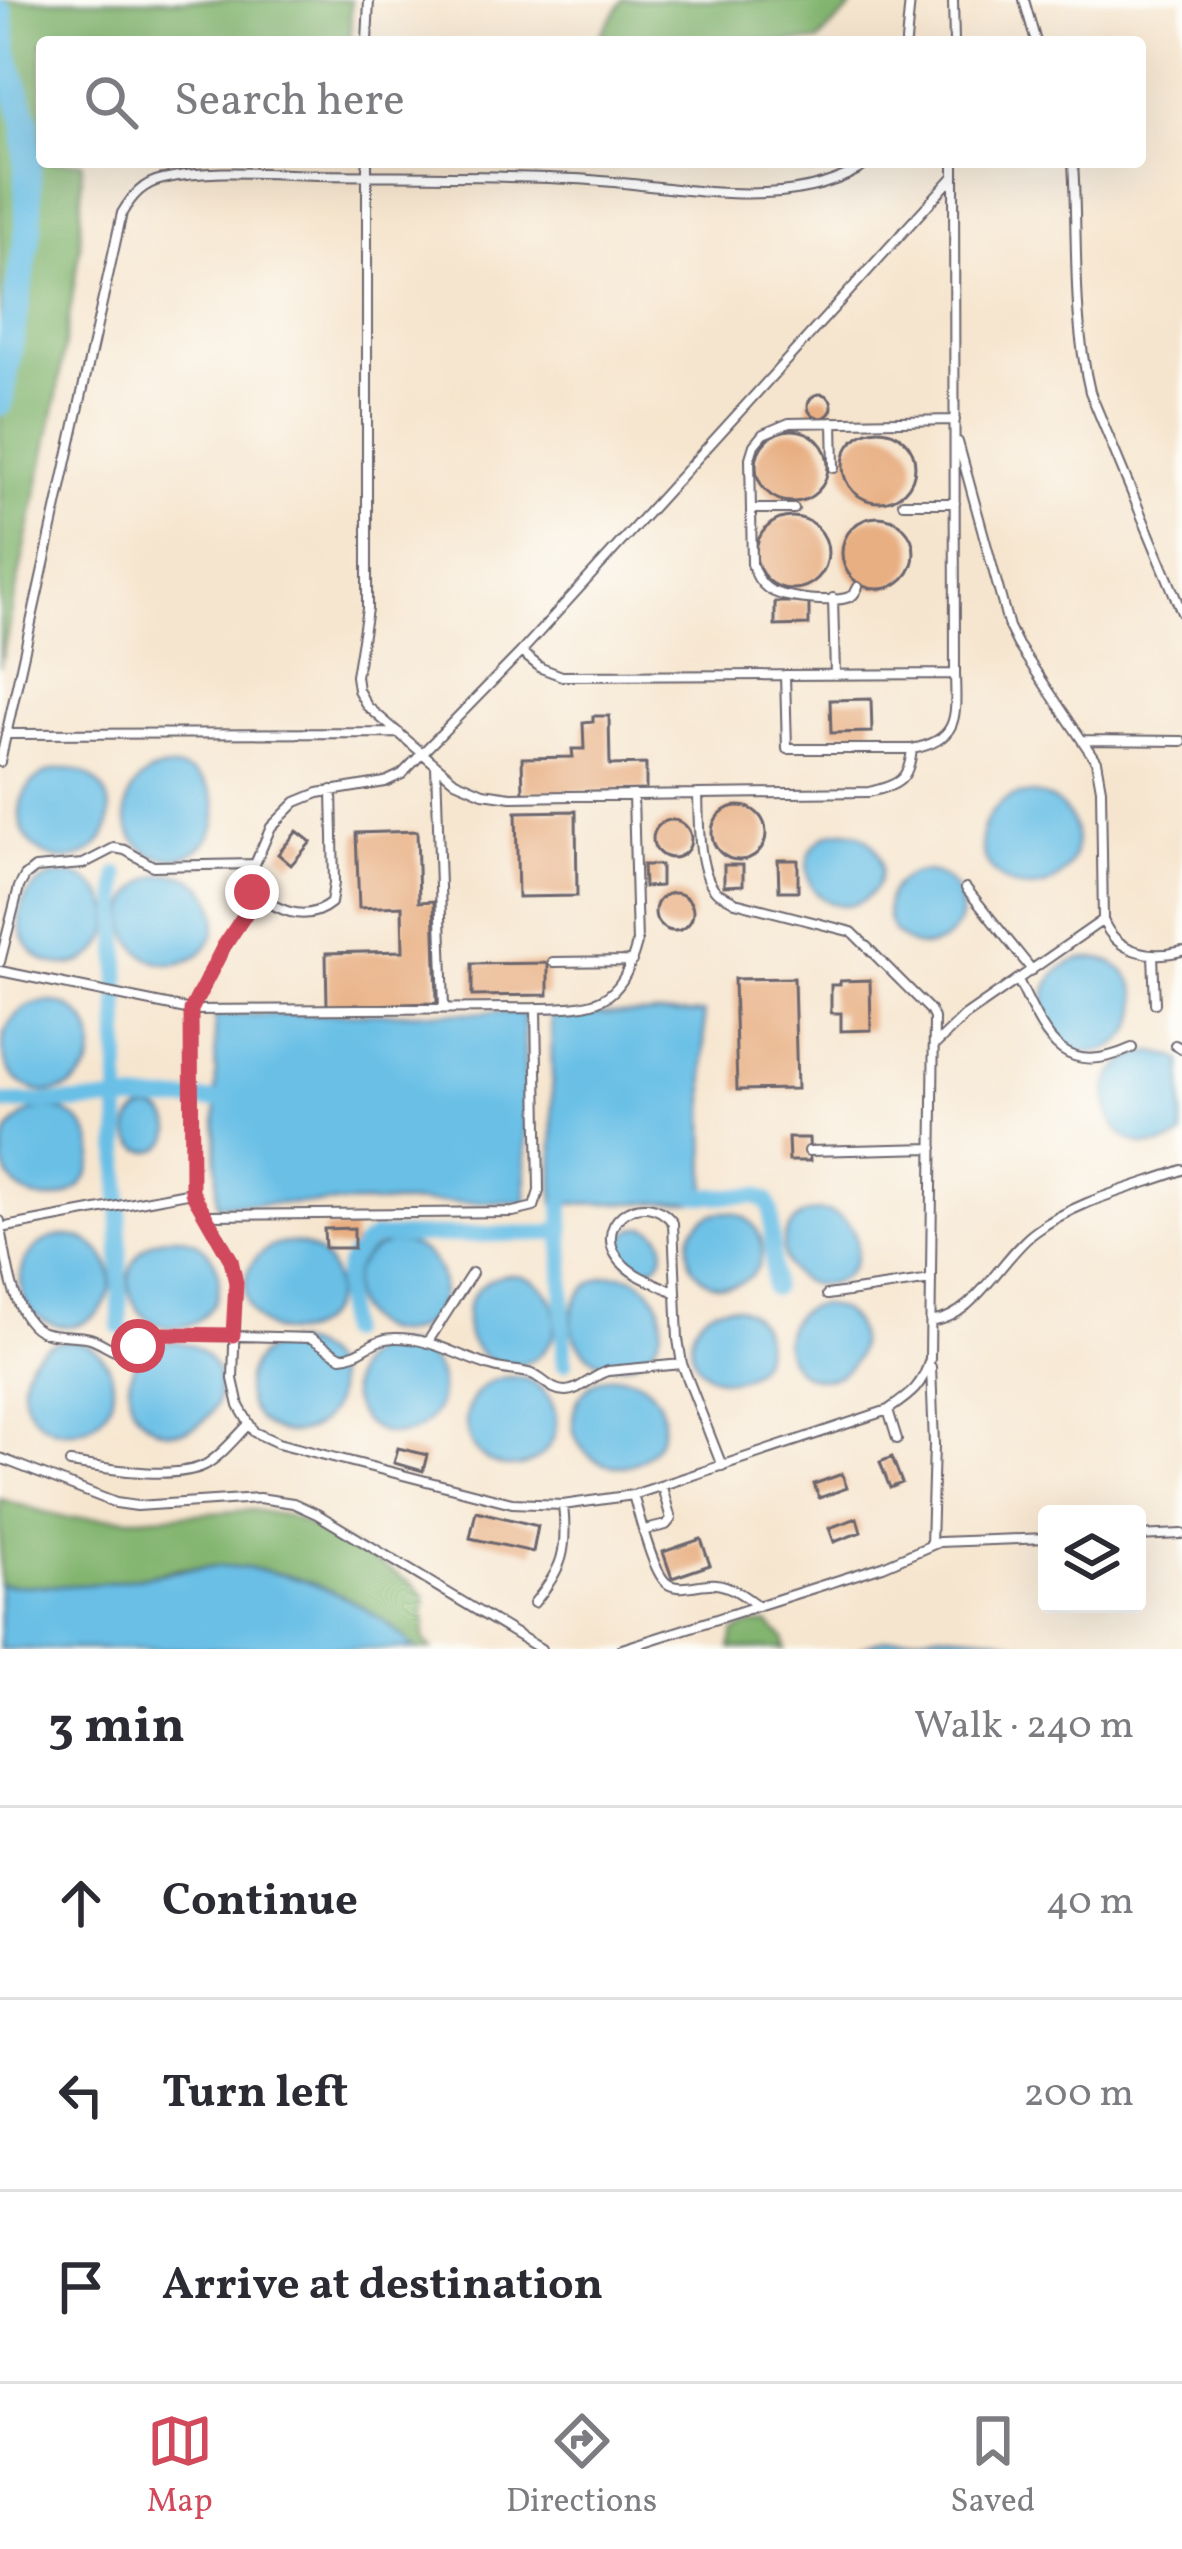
<!DOCTYPE html>
<html lang="en">
<head>
<meta charset="utf-8">
<style>
  :root { --surface:#fff; --page:#f7f7f7; --text:#2b2b33; --muted:#7c7c81; --line:#e1e1e2; --accent:#d1495b }
  body { margin:0; font-family:Vollkorn,serif; background:var(--page); color:var(--text) }
  .controls { position:absolute; right:36px; bottom:36px; display:grid; overflow:hidden; border-radius:12px; box-shadow:0 12px 48px #0002 }
  .controls button { width:108px; height:108px; display:grid; place-items:center; padding:0; border:0; border-bottom:3px solid var(--line); background:var(--surface); color:var(--text); font:60px sans-serif }
  .stop { position:absolute; width:36px; height:36px; margin:-27px; border:9px solid #d1495b; border-radius:50%; background:#fff }
  .stop.end { background:#d1495b; border-color:#fff; box-shadow:0 3px 12px #0008 }
  .list { margin:0; padding:0; list-style:none }
  h2 { display:flex; justify-content:space-between; align-items:center; height:156px; margin:0; padding:0 48px; font-size:51px }
  h2 small { font-size:39px; font-weight:400; color:var(--muted) }
  .list li { display:grid; grid-template-columns:78px 1fr auto; gap:36px; align-items:center; box-sizing:border-box; height:192px; padding:0 48px; border-top:3px solid var(--line) }
  .list b { display:block; font-size:45px; white-space:nowrap }
  .list em { font-size:39px; font-style:normal; color:var(--muted) }
  .icon { flex:none; width:66px; height:66px; fill:none; stroke:currentColor; stroke-width:2; stroke-linecap:round; stroke-linejoin:round }
  .map { position:relative; flex:none; width:1182px; height:1649px; overflow:hidden }
  .search { position:absolute; background:var(--surface); box-shadow:0 12px 48px #0002; left:36px; right:36px; top:36px; height:132px; display:flex; align-items:center; gap:30px; box-sizing:border-box; padding:0 42px; border-radius:12px; color:var(--muted); font-size:45px }
  .sheet { height:732px; background:var(--surface) }
  nav { display:flex; justify-content:space-around; align-items:center; box-sizing:border-box; height:168px; border-top:3px solid var(--line); background:var(--surface); font-size:33px; color:var(--muted) }
  nav a { display:grid; justify-items:center; gap:6px }
  nav .on { color:var(--accent) }
  .map>svg:first-child { display:block }
  .forest { fill:#83b56f; stroke:#526c55; stroke-width:3 }
  .water { fill:#69bfe6; stroke:#467090; stroke-width:3 }
  .lines { fill:none; stroke-linecap:round; stroke-linejoin:round }
  .canal { stroke:#69bfe6; stroke-width:16 }
  .river { stroke:#69bfe6; stroke-width:27 }
  .building { fill:#e8af82 }
  .lane-casing { stroke:#6c666e; stroke-width:12 }
  .lane { stroke:#fff; stroke-width:8 }
  .route { stroke:#d1495b; stroke-width:15 }
</style>
</head>
<body>
<div class="map">
<svg width="1182" height="1649" viewBox="0 0 1182 1649">
  <rect width="100%" height="100%" fill="#fdfcf7"/>
  <filter id="ink" filterUnits="userSpaceOnUse"><feTurbulence type="fractalNoise" baseFrequency=".00833" numOctaves="2"/><feDisplacementMap in="SourceGraphic" scale="24" xChannelSelector="R" yChannelSelector="G"/><feConvolveMatrix kernelMatrix="1 2 1 2 8 2 1 2 1" color-interpolation-filters="sRGB"/></filter>
  <filter id="wash" filterUnits="userSpaceOnUse"><feTurbulence type="fractalNoise" baseFrequency=".004" numOctaves="4" result="noise"/><feDisplacementMap in="SourceGraphic" scale="48" xChannelSelector="R" yChannelSelector="G"/><feGaussianBlur stdDeviation="2.7" result="paint"/><feColorMatrix in="noise" values="0 0 0 0 0 0 0 0 0 0 0 0 0 0 0 0 0 1.4 0 .05"/><feComposite in="paint" operator="in"/></filter>
  <g filter="url(#wash)">
    <rect width="100%" height="100%" fill="#f6e5ce"/>
    <path class="forest" d="M0 0H351L350 42H42V162H82L80 246 56 401 0 667Z
      M623 0H857C846 17 830 26 818 42H596Z
      M0 1499 65 1518H138L253 1510 289 1516 348 1545 411 1583 425 1597 424 1640 432 1649H415C357 1588 268 1559 185 1568 158 1572 130 1580 103 1583 69 1587 34 1586 0 1585Z
      M768 1623 783 1638 785 1649 730 1648 734 1632 750 1625Z"/>
    <path class="water" d="M126 813a45 45 0 1 1 90 0a45 45 0 1 1-90 0Z
      M20 814a45 45 0 1 1 90 0a45 45 0 1 1-90 0Z
      M982 841a47 47 0 1 1 94 0a47 47 0 1 1-94 0Z
      M807 868a37 37 0 1 1 74 0a37 37 0 1 1-74 0Z
      M887 909a37 37 0 1 1 74 0a37 37 0 1 1-74 0Z
      M126 919a45 45 0 1 1 90 0a45 45 0 1 1-90 0Z
      M20 920a45 45 0 1 1 90 0a45 45 0 1 1-90 0Z
      M1044 1005a47 47 0 1 1 94 0a47 47 0 1 1-94 0Z
      M3 1047a45 45 0 1 1 90 0a45 45 0 1 1-90 0Z
      M524 1012 526 1202 217 1204 215 1015Z
      M704 1013 706 1192H698V1202L554 1204 551 1015Z
      M1153 1052 1172 1056 1182 1061V1137C1109 1178 1071 1062 1153 1052Z
      M3 1154a45 45 0 1 1 90 0a45 45 0 1 1-90 0Z
      M129 1130a21 21 0 1 1 42 0a21 21 0 1 1-42 0Z
      M783 1248a37 37 0 1 1 74 0a37 37 0 1 1-74 0Z
      M688 1249a37 37 0 1 1 74 0a37 37 0 1 1-74 0Z
      M622 1248a21 21 0 1 1 42 0a21 21 0 1 1-42 0Z
      M21 1281a45 45 0 1 1 90 0a45 45 0 1 1-90 0Z
      M129 1282a45 45 0 1 1 90 0a45 45 0 1 1-90 0Z
      M352 1288a45 45 0 1 1 90 0a45 45 0 1 1-90 0Z
      M245 1288a45 45 0 1 1 90 0a45 45 0 1 1-90 0Z
      M466 1320a45 45 0 1 1 90 0a45 45 0 1 1-90 0Z
      M572 1320a45 45 0 1 1 90 0a45 45 0 1 1-90 0Z
      M785 1342a37 37 0 1 1 74 0a37 37 0 1 1-74 0Z
      M691 1343a37 37 0 1 1 74 0a37 37 0 1 1-74 0Z
      M23 1386a45 45 0 1 1 90 0a45 45 0 1 1-90 0Z
      M129 1387a45 45 0 1 1 90 0a45 45 0 1 1-90 0Z
      M246 1388a45 45 0 1 1 90 0a45 45 0 1 1-90 0Z
      M351 1389a45 45 0 1 1 90 0a45 45 0 1 1-90 0Z
      M573 1421a45 45 0 1 1 90 0a45 45 0 1 1-90 0Z
      M466 1422a45 45 0 1 1 90 0a45 45 0 1 1-90 0Z
      M222 1566C294 1571 365 1596 415 1649H0V1585C36 1586 72 1587 107 1583 146 1577 183 1569 222 1566Z
      M940 1633 993 1637 1032 1649H858L882 1640Z"/>
    <g class="lines">
      <path class="canal" d="M118 875 120 1327
        M3 1103 216 1100
        M697 1196H755L767 1201 771 1210 773 1288
        M562 1204 564 1363
        M345 1332C344 1291 335 1261 375 1237L550 1233 563 1227"/>
      <path class="river" d="M0 13 4 52 26 123 29 226 0 402"/>
    </g>
    <g id="blocks">
      <path class="building" d="M808 406a12 12 0 1 1 24 0a12 12 0 1 1-24 0Z
        M843 466a36 36 0 1 1 72 0a36 36 0 1 1-72 0Z
        M756 466a36 36 0 1 1 72 0a36 36 0 1 1-72 0Z
        M756 553a36 36 0 1 1 72 0a36 36 0 1 1-72 0Z
        M842 553a36 36 0 1 1 72 0a36 36 0 1 1-72 0Z
        M775 602H809V625L775 626Z
        M871 699 872 732 831 733 830 700Z
        M593 716H609L610 765 646 764V790L523 793 522 758 573 757 572 749H584L583 723 593 722Z
        M712 833a27 27 0 1 1 54 0a27 27 0 1 1-54 0Z
        M576 811 577 896 518 897 516 812Z
        M653 839a19 19 0 1 1 38 0a19 19 0 1 1-38 0Z
        M297 831 311 842 291 865 278 854Z
        M417 831 419 902 434 901 437 1003 327 1006 326 953 403 951 402 906 359 908 356 833Z
        M778 860H798V891H779Z
        M643 865H661V886L644 887Z
        M724 865H743V885L724 886Z
        M655 912a19 19 0 1 1 38 0a19 19 0 1 1-38 0Z
        M548 963V995L472 996V964Z
        M794 978 797 1089 737 1090 734 979Z
        M870 980 871 1030 841 1031V1013H831V985H840V981Z
        M788 1138H809L810 1161H789Z
        M354 1228V1248H325L324 1229Z
        M398 1448 427 1455 423 1471 394 1463Z
        M892 1457 902 1483 890 1488 880 1462Z
        M842 1474 847 1488 819 1498 814 1484Z
        M476 1511 538 1526 533 1552 470 1538Z
        M857 1518 861 1532 834 1542 829 1528Z
        M701 1539 710 1565 672 1578 663 1552Z"/>
    </g>
  </g>
  <g filter="url(#ink)">
    <use href="#blocks" fill-opacity="0" stroke="#6c666e" stroke-width="3"/>
    <g class="lines">
      <g class="lane-casing">
        <path id="lane" d="M953 0 954 42
          M1024 0 1036 42
          M367 42 369 0
          M906 42 910 0
          M367 162V609L356 676 358 690 367 706 455 781 483 793 511 797 698 794
          M954 162 955 674C956 716 960 740 912 749H787L785 675 562 676 541 668 521 652 954 176
          M1073 162C1078 239 1072 317 1090 392L1182 613
          M833 422 834 468
          M958 442 1009 627 1018 645 1096 761 1101 789 1103 920C1116 953 1151 959 1182 951
          M903 503H955
          M751 509H794
          M858 587C857 589 855 593 853 595 839 605 781 599 767 588 759 582 755 574 752 564L750 458 754 445 763 434 789 423 955 420
          M833 598 835 675
          M521 652 402 774 385 782 318 793 296 802 271 827 255 864 252 892 246 913 224 947 191 1010 192 1192 231 1260 236 1283 233 1379 239 1406 254 1432 278 1443 512 1503 563 1505 633 1495 888 1410C911 1394 922 1387 930 1359L934 1018 930 1010 852 932 735 902C733 900 720 894 717 892 697 873 699 820 698 794L869 792C899 785 909 780 912 749
          M785 675 955 674
          M6 734 399 733
          M1083 740 1182 741
          M0 762 122 213C132 196 143 183 163 179 212 168 268 174 318 175 404 176 490 175 575 179 668 183 789 218 870 162
          M436 765 444 1008
          M966 888 1032 970
          M252 892C277 909 304 925 331 903L334 883 332 790
          M1153 955 1155 1003
          M0 962 19 887 25 876 35 868 83 864 114 848 125 850 153 866 255 864
          M553 962 632 961
          M0 971 191 1010 536 1008C595 1007 620 1007 637 943L633 795
          M1018 980C1045 1035 1060 1080 1132 1048
          M935 1045 965 1016 1103 920
          M1175 1045 1182 1049
          M809 1151 933 1148
          M207 1215 513 1212 534 1207 539 1191 536 1008
          M0 1221C5 1250 12 1322 43 1332 58 1337 75 1334 90 1338 103 1342 111 1351 125 1353L153 1336 163 1334 311 1338 341 1357C362 1356 372 1338 394 1338 430 1337 461 1358 494 1367 507 1371 520 1370 532 1374 544 1379 551 1391 565 1391 580 1391 593 1375 608 1371L682 1364 722 1466
          M1 1228 192 1192
          M675 1292C658 1284 637 1278 624 1265 585 1228 642 1182 673 1223L678 1339 682 1364
          M827 1295 931 1280
          M931 1321C973 1320 1002 1256 1035 1232 1077 1200 1133 1188 1182 1170
          M427 1343 472 1273
          M931 1367 934 1445 931 1545
          M888 1410 897 1439
          M0 1458 116 1503 137 1506 259 1498 293 1503 317 1514 541 1649
          M70 1463C105 1468 172 1481 205 1465 221 1456 235 1438 248 1425
          M633 1495C639 1514 653 1575 668 1584 681 1592 702 1582 716 1584 733 1586 745 1597 758 1606
          M645 1530 666 1525 671 1519 662 1487
          M1137 1536 1182 1534
          M534 1603C563 1568 568 1551 563 1505
          M622 1649 883 1566 939 1542 1047 1538"/>
      </g>
      <use href="#lane" class="lane"/>
    </g>
  </g>
  <g class="lines" filter="url(#ink)">
    <path class="route" d="M138 1346 153 1336 163 1334 233 1335 236 1283 231 1260 192 1192 191 1010 224 946 246 913 252 892"/>
  </g>
</svg>
<div class="controls">
<button><svg class="icon" aria-label="layers" viewBox="0 0 24 24"><path d="M12 4l9 5-9 5-9-5zM3 14l9 5 9-5"/></svg></button>
</div>
<div class="stop" style="left:138px;top:1346px"></div>
<div class="stop end" style="left:252px;top:892px"></div>
<div class="search"><svg class="icon" aria-label="search" viewBox="0 0 24 24"><circle cx="10" cy="10" r="6"/><path d="M15 15l6 6"/></svg>Search here</div>
</div>
<section class="sheet">
<h2>3 min<small>Walk · 240 m</small></h2>
<ul class="list">
<li><svg class="icon" aria-label="ahead" viewBox="0 0 24 24"><path d="M12 20V5M6 11l6-6 6 6"/></svg><div><b>Continue</b></div><em>40 m</em></li>
<li><svg class="icon" aria-label="left" viewBox="0 0 24 24"><path d="M17 20v-9H6M10 6l-5 5 5 5"/></svg><div><b>Turn left</b></div><em>200 m</em></li>
<li><svg class="icon" aria-label="arrive" viewBox="0 0 24 24"><path d="M6 21V4h12l-3 4 3 4H6"/></svg><div><b>Arrive at destination</b></div></li>
</ul>
</section>
<nav>
<a class="on"><svg class="icon" aria-label="map" viewBox="0 0 24 24"><path d="M3 6l6-2 6 2 6-2v14l-6 2-6-2-6 2zM9 4v14M15 6v14"/></svg>Map</a>
<a><svg class="icon" aria-label="directions" viewBox="0 0 24 24"><path d="M12 3l9 9-9 9-9-9zM9 14v-3h6M13 9l2 2-2 2"/></svg>Directions</a>
<a><svg class="icon" aria-label="saved" viewBox="0 0 24 24"><path d="M7 4h10v16l-5-4-5 4z"/></svg>Saved</a>
</nav>
</body>
</html>
